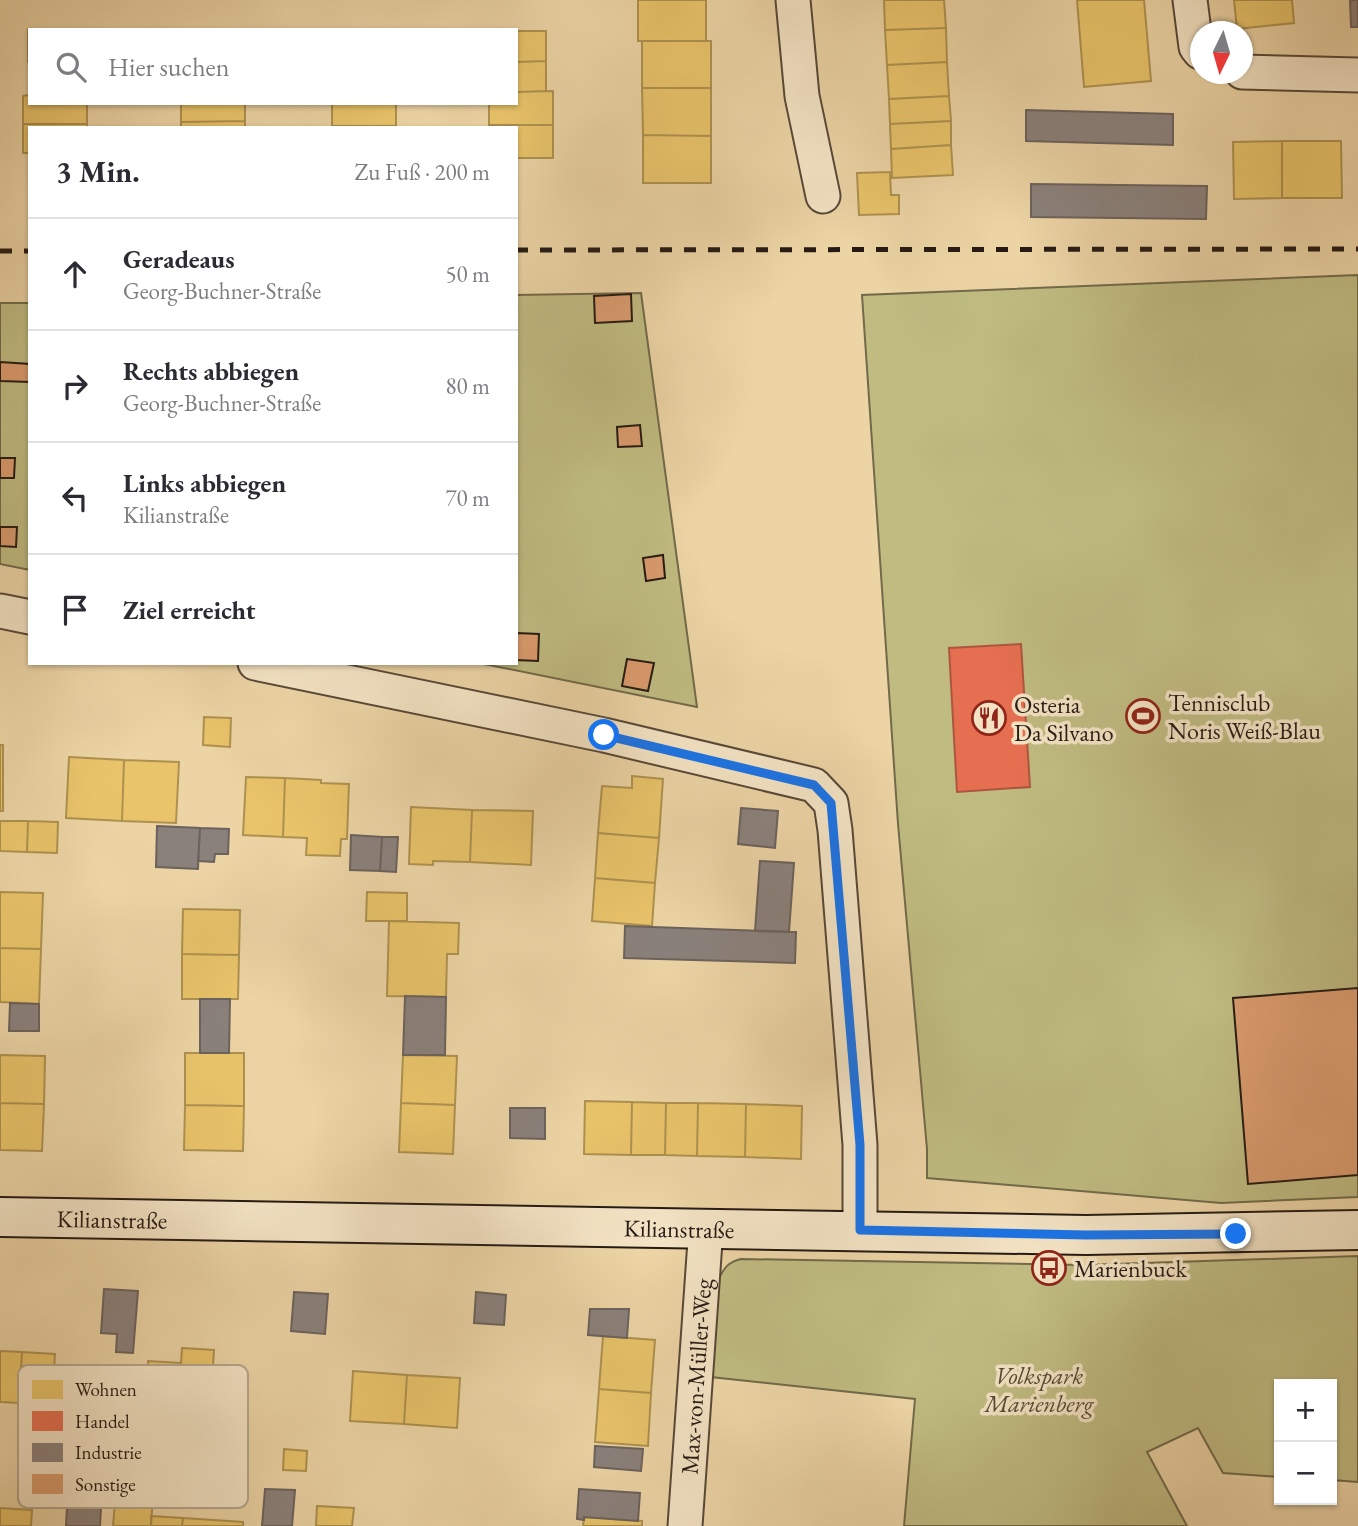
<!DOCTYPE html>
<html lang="de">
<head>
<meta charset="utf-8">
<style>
  :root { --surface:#fff; --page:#f7f7f7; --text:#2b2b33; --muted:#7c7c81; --line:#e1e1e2 }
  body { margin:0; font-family:"EB Garamond",serif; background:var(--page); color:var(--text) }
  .controls { position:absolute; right:21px; bottom:21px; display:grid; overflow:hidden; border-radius:0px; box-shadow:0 2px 5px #0004 }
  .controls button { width:63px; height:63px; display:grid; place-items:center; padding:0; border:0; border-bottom:2px solid var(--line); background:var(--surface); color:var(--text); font:35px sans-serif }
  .compass { position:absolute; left:1190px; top:21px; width:63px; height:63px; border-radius:50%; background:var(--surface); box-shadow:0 2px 5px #0004; rotate:185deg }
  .stop { position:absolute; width:21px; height:21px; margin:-16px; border:5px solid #1a73e8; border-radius:50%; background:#fff }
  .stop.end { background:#1a73e8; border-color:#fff; box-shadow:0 2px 7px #0008 }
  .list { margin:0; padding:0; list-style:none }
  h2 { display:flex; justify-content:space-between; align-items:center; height:91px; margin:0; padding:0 28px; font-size:30px }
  h2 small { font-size:23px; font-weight:400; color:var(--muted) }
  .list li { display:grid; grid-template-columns:46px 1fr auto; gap:21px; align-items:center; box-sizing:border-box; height:112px; padding:0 28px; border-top:2px solid var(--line) }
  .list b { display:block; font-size:26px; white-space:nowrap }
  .list p { margin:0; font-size:23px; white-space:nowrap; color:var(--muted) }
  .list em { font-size:23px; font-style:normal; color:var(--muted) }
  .icon { flex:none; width:38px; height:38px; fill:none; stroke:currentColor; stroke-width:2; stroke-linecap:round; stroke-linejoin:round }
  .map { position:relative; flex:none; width:1358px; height:1526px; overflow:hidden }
  .search { position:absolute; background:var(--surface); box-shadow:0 2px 5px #0004; left:28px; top:28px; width:490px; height:77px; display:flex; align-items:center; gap:18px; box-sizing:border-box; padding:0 24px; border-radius:0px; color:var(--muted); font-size:26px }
  .panel { position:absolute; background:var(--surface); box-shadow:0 2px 5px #0004; left:28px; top:126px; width:490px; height:539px; border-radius:0px }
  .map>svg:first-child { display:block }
  .green { fill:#bfbb81; stroke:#726a4a; stroke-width:2 }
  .homes { fill:#e9c46a; stroke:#ae9150; stroke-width:2 }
  .shops { fill:#e76f51; stroke:#ad563f; stroke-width:2 }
  .industry { fill:#8a817c; stroke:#6c625d; stroke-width:2 }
  .building { fill:#da9b6e; stroke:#251a14; stroke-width:2 }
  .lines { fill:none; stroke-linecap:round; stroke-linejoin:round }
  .street-casing { stroke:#574838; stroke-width:37 }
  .secondary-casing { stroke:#251a14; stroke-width:42 }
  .street { stroke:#f3e3c4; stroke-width:33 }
  .secondary { stroke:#f3e3c4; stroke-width:38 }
  .rail { stroke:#251a14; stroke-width:5; stroke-dasharray:12 12; stroke-linecap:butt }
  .route { stroke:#1a73e8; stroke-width:9 }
  .labels { text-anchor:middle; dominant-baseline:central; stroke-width:7; stroke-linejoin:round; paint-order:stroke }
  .poi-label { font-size:24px; fill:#251a14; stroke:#f3e3c4; text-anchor:start }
  .street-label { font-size:24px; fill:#251a14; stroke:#f3e3c4 }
  .park-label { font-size:24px; font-style:italic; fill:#534a35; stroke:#f3e3c4 }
  .key { fill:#f3e3c4; stroke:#b5a78f; stroke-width:2 }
  .key-label { font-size:19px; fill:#251a14 }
</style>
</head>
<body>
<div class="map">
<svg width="1358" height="1526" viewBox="0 0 1358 1526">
  <rect width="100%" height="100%" fill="#ecd4a5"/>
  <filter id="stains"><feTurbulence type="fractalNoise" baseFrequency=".00286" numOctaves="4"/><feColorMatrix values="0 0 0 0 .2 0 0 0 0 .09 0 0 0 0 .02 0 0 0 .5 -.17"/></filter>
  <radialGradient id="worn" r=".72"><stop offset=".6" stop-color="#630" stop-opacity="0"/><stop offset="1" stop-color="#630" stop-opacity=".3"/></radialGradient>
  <path class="green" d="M1358 275V1197L1221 1203 927 1178V1149L898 824 862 295Z
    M641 293 697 707 479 663H516V295Z
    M0 303H30V570L0 564Z
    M1358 1256V1482L1332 1480V1384H1279V1477L1223 1473 1198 1428 1147 1452 1187 1526H904L915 1399 711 1377 718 1280C724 1268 728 1262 741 1259L1084 1265Z"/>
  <path class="homes" d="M638 0H706V41H638Z
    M884 0H944L946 28 885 30Z
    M1077 0H1144L1151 81 1084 87Z
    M1234 0H1292L1294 23 1237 29Z
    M946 28 947 62 887 65 885 30Z
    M28 29H93V30H30V62H28Z
    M516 31H546V61L516 62Z
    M642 41H711V88H642Z
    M546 61V91L516 92V62Z
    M947 62 949 96 889 99 887 65Z
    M642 88H711V136L643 135Z
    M553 91V125H489V103H516V92Z
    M28 95H30V103H87V124H23V96Z
    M949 96 951 121 890 124 889 99Z
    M181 103H245V121L181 122Z
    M332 103H396V126H332Z
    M245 121V128H181V122Z
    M951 121V145L891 149 890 124Z
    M23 124H87V128H30V153H23Z
    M489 125H553V158H516V128H489Z
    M643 135 711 136V183H643Z
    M1282 141H1341L1342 198H1282Z
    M1282 141V198L1234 199 1233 142Z
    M951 145 953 175 892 178 891 149Z
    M890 172 891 195H899V214L859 215 857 173Z
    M204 717 231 718 230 747 203 745Z
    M0 745H3V811H0Z
    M69 757 124 760 122 821 66 818Z
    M124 760 179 762 176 823 122 821Z
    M632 776 663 779 659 838 598 833 602 786 632 788Z
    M246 777 285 778 283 837 243 835Z
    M285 778 321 780V783L349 784 347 839H341L340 856 306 855 307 838 283 837Z
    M411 807 472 810 470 862 433 861V865L409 864Z
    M472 810 533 811 531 865 470 862Z
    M0 821H28L27 852 0 851Z
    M28 821 58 822 57 853 27 852Z
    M598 833 659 838 655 883 595 878Z
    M595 878 655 883 652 926 592 921Z
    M0 892 43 893 41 949 0 948Z
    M367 892 407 893V921H366Z
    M183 909 240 910 239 955 182 954Z
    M389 921 459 923 458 954H447L446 997 387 996Z
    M0 948 41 949 39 1004 0 1002Z
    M182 954 239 955 238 999H182Z
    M185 1053H244V1106L185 1105Z
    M0 1055 45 1056 44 1104 0 1103Z
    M403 1055 457 1056 455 1105 401 1103Z
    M585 1101 632 1102 631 1155 584 1154Z
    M632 1102 666 1103 665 1155H631Z
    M0 1103 44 1104 42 1151 0 1150Z
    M401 1103 455 1105 453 1154 399 1152Z
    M666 1103H698L697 1156 665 1155Z
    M698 1103 746 1104 745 1157 697 1156Z
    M746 1104 802 1106 801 1159 745 1157Z
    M185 1105 244 1106 243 1151 184 1150Z
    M603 1336 655 1340 651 1393 599 1389Z
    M182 1348 214 1350 210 1413 177 1411 176 1419 145 1417 146 1398 133 1396 134 1377 147 1379 148 1361 181 1363Z
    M0 1351 22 1352 19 1403 0 1402Z
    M22 1352 55 1354 52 1405 19 1403Z
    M353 1371 407 1375 404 1424 350 1421Z
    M407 1375 460 1378 457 1428 404 1424Z
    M599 1389 651 1393 648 1446 595 1442Z
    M284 1449 307 1451 306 1471 283 1470Z
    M117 1477 154 1480 151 1526H113Z
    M317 1506 354 1508 352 1526H316Z
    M0 1508 32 1510 31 1526H0Z
    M151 1516 183 1518 182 1526H151Z
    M584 1517 642 1521V1526H583Z
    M183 1518 243 1522V1526H182Z"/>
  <path class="shops" d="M1021 644 1030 787 957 792 949 648Z"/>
  <path class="industry" d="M1350 0H1358V27H1351Z
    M1026 110 1173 114V145L1026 141Z
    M1031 184 1207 186 1206 219 1031 217Z
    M741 808 778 811 775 848 738 844Z
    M157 826 200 828 198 869 156 867Z
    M200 828 229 829 228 854H215L214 862 198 861Z
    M351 835 382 837 380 871 350 870Z
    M382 837H398L396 872 380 871Z
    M760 861 794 863 789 932 755 931Z
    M625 926 796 932 795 963 624 958Z
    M405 996 446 997 445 1055H403Z
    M200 999H230L229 1053H200Z
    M10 1003 39 1004V1031H9Z
    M510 1108H545V1139L510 1138Z
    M104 1289 138 1291 133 1353 116 1352 117 1334 101 1333Z
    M294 1292 328 1294 325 1334 291 1331Z
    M476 1292 506 1295 504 1325 474 1323Z
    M590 1309H629L627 1338 588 1335Z
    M595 1446 643 1449 641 1471 594 1467Z
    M68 1488 102 1490 100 1526H66Z
    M265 1489 295 1490 292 1526H262Z
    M579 1489 640 1493 638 1521 584 1517V1520L577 1519Z"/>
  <path class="building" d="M631 294 632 321 595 323 594 296Z
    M0 362 30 364V382L0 381Z
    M640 425 642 446 618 447 617 427Z
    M0 458H15L14 478H0Z
    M0 527H17L16 547 0 546Z
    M663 555 665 578 646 581 643 558Z
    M516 633 539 634 538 661 516 660Z
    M627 659 654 663 648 691 622 686Z
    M1358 988V1175L1248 1184 1233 998Z"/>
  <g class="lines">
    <g class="street-casing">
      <g id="street">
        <path d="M793 0 802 96 823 196"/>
        <path d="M1190 0 1196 47 1200 52"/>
        <path d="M1242 72 1358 75"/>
        <path d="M0 611 30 617"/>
        <path d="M255 663 604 735 814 785 831 803 835 830 860 1145V1230"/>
        <path id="s1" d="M685 1526 706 1227"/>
      </g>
    </g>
    <g class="secondary-casing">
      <g id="secondary">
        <path id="s2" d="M0 1217 1086 1235 1358 1230"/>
      </g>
    </g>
    <use href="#street" class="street"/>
    <use href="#secondary" class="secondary"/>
    <path class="rail" d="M516 250 1358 249
      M0 251H30"/>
  </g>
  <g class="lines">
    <path class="route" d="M604 735 814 785 831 803 860 1145V1230L1086 1235 1236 1234"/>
  </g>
  <defs>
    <g id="stadium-ring" transform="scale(1.75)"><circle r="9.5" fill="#f3e3c4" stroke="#8f2418" stroke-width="1.5"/><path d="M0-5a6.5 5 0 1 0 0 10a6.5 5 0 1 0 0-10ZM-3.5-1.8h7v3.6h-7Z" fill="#8f2418"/></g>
    <g id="restaurant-ring" transform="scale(1.75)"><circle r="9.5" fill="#f3e3c4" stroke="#8f2418" stroke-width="1.5"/><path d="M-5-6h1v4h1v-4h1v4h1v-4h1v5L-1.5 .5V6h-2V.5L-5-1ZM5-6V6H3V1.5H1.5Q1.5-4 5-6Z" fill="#8f2418"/></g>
    <g id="bus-ring" transform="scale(1.75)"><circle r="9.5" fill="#f3e3c4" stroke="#8f2418" stroke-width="1.5"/><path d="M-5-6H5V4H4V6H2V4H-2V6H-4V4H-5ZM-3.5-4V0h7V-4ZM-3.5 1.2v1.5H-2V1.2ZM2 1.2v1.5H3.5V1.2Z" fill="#8f2418"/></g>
  </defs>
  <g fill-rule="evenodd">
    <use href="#stadium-ring" x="1143" y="716"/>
    <use href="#restaurant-ring" x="989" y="718"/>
    <use href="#bus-ring" x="1049" y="1268"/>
  </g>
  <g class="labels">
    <g class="poi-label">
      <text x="1168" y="702">Tennisclub<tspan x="1168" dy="28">Noris Weiß-Blau</tspan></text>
      <text x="1014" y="704">Osteria<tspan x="1014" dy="28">Da Silvano</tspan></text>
      <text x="1074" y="1268">Marienbuck</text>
    </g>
    <g class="street-label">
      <text stroke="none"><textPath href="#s2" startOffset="112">Kilianstraße</textPath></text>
      <text stroke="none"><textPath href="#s2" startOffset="679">Kilianstraße</textPath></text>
      <text stroke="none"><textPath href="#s1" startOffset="150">Max-von-Müller-Weg</textPath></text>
    </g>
    <g class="park-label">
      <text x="1039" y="1375">Volkspark<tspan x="1039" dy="28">Marienberg</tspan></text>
    </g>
  </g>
  <rect x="18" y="1365" width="230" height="143" rx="10" class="key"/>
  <rect x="32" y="1380" width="31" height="19" fill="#e9c46a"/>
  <rect x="32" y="1411" width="31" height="20" fill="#e76f51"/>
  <rect x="32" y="1443" width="31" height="19" fill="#8a817c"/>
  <rect x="32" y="1474" width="31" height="20" fill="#da9b6e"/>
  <g class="key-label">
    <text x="75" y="1396">Wohnen</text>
    <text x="75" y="1428">Handel</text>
    <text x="75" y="1459">Industrie</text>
    <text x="75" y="1491">Sonstige</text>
  </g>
  <rect width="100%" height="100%" filter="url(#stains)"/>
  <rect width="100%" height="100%" fill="url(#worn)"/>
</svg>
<div class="controls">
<button>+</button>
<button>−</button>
</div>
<svg class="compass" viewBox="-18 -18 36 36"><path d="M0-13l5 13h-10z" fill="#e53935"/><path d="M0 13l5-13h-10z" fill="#7c7c81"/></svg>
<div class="stop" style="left:604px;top:735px"></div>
<div class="stop end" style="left:1236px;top:1234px"></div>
<div class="search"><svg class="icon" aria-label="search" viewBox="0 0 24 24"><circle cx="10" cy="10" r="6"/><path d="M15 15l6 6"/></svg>Hier suchen</div>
<section class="panel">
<h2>3 Min.<small>Zu Fuß · 200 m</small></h2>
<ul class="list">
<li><svg class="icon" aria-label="ahead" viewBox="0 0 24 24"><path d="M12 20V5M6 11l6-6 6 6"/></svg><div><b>Geradeaus</b><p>Georg-Buchner-Straße</p></div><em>50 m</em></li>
<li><svg class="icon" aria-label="right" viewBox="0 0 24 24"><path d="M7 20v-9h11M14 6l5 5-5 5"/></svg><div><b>Rechts abbiegen</b><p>Georg-Buchner-Straße</p></div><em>80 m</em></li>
<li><svg class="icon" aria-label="left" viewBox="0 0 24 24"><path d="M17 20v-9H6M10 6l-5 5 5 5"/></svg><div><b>Links abbiegen</b><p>Kilianstraße</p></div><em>70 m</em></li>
<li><svg class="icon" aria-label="arrive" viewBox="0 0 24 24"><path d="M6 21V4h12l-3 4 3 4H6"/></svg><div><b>Ziel erreicht</b></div></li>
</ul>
</section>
</div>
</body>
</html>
